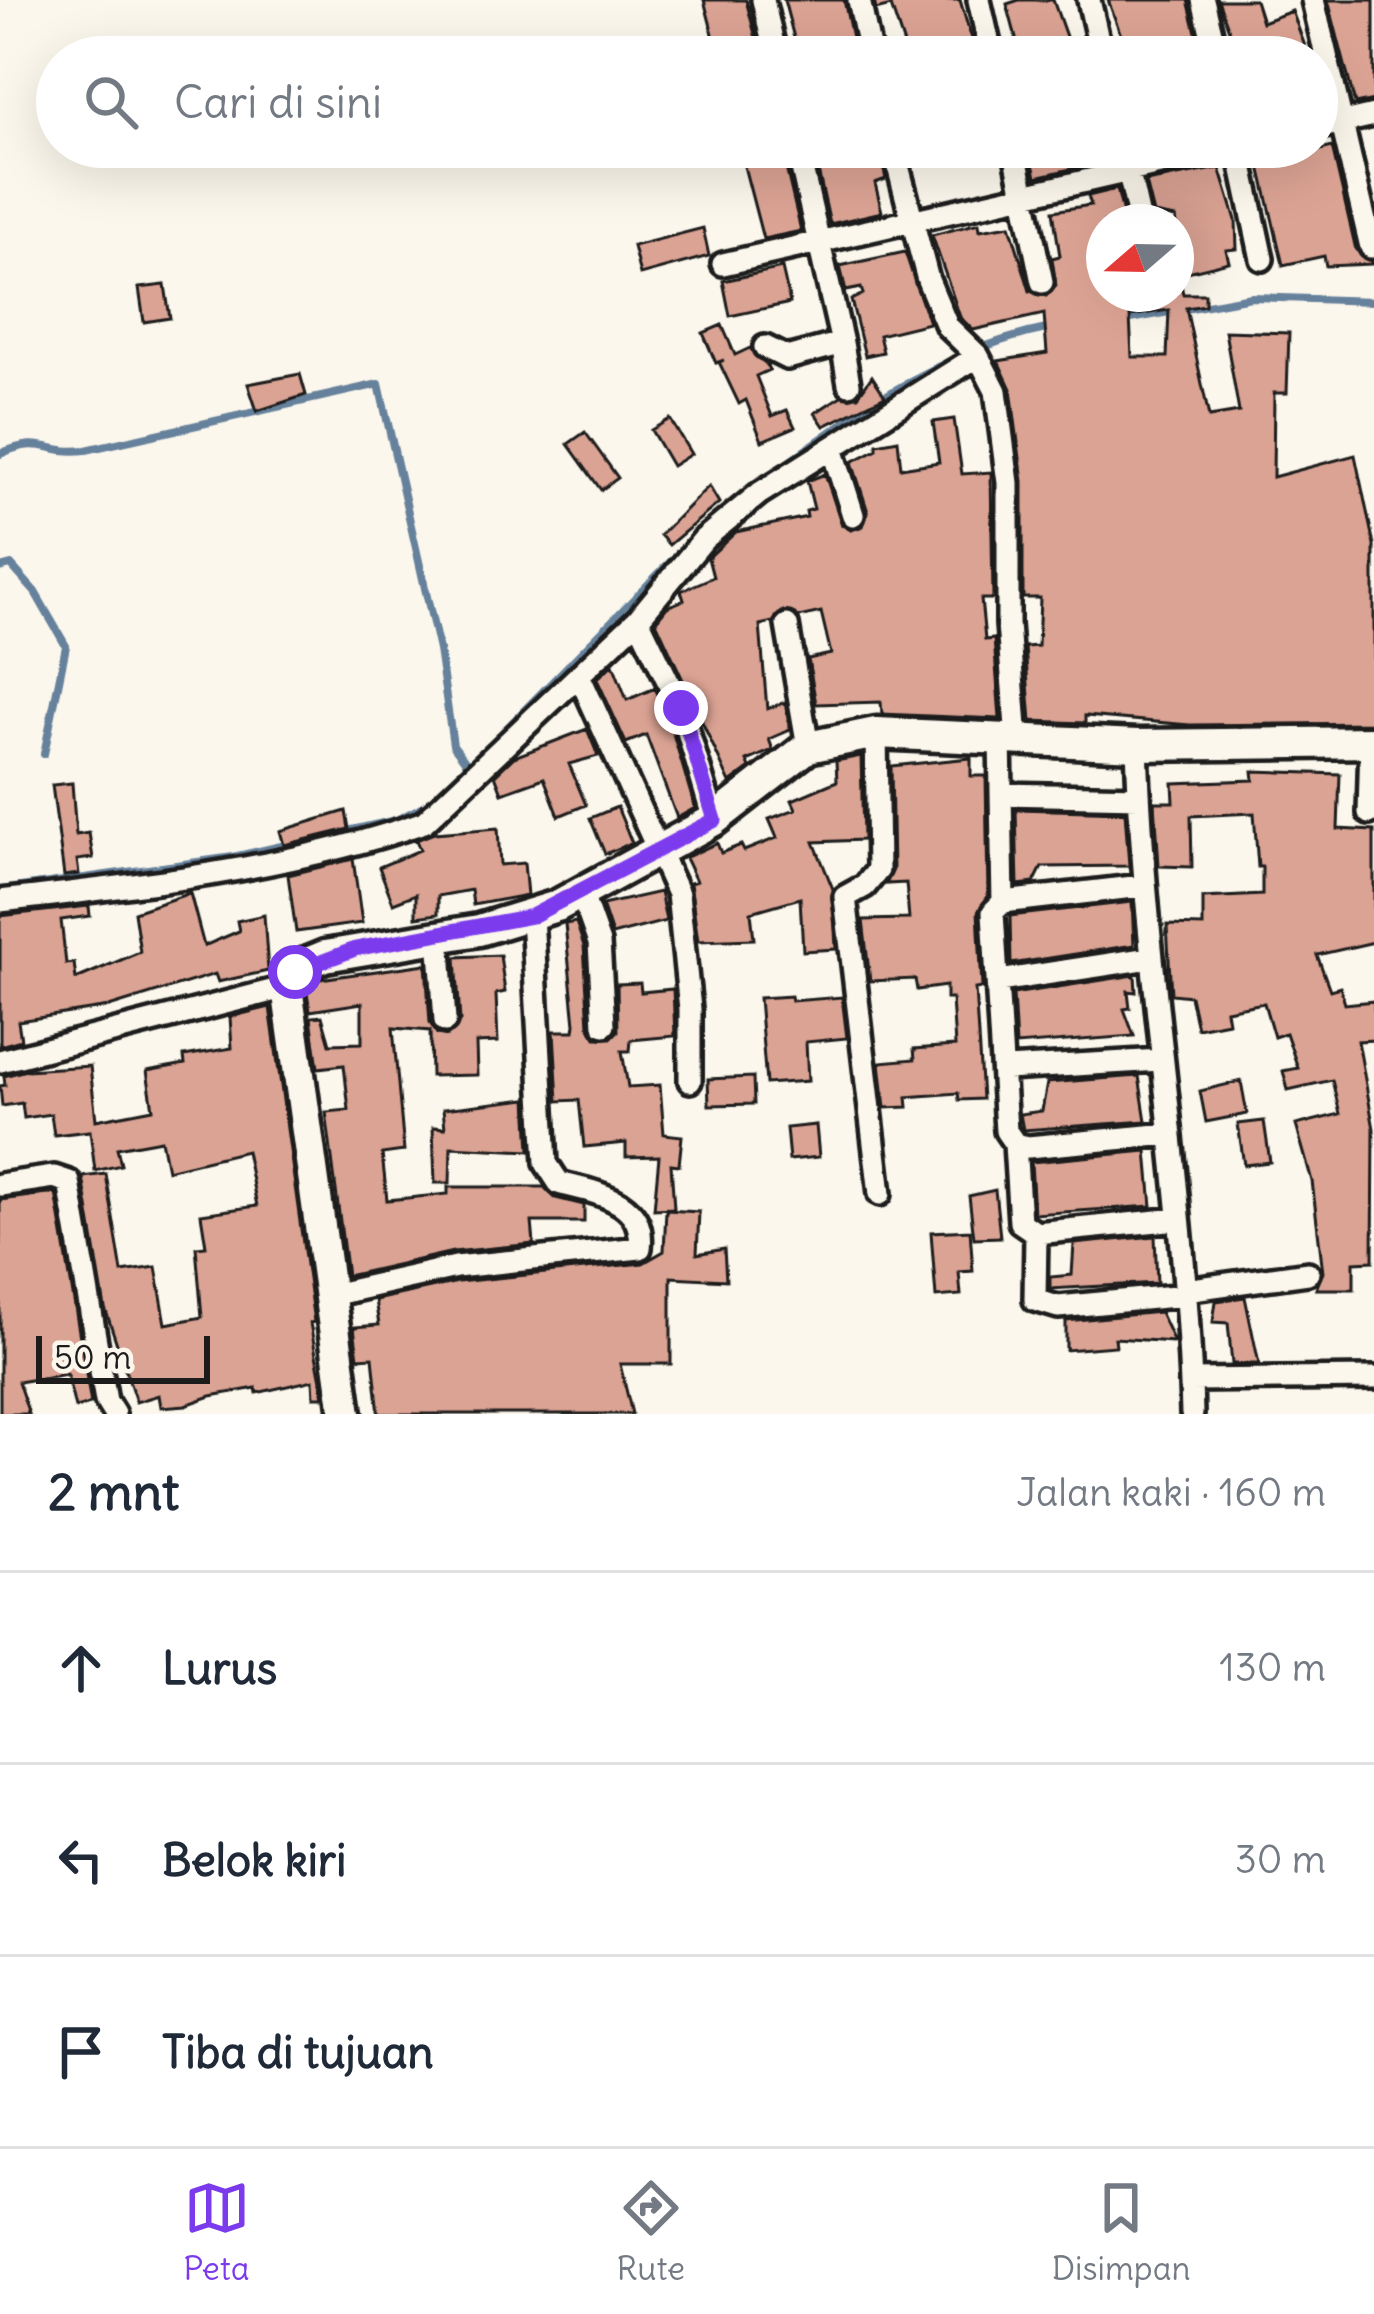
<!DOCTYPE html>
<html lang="id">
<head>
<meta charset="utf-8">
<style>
  :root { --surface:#fff; --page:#f2f2f3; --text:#1f2937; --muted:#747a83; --line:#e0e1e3; --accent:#7c3aed }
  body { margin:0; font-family:Delius,sans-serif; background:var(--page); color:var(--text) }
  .compass { position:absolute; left:1086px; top:204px; width:108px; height:108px; border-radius:50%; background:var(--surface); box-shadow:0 12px 48px #0002; rotate:250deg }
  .scale { position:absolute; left:36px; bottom:30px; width:174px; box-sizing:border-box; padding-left:12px; border:6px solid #1c1c1c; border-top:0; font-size:33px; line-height:42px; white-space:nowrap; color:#1c1c1c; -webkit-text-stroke:9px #fbf7ec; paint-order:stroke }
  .stop { position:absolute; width:36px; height:36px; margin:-27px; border:9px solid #7c3aed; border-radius:50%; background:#fff }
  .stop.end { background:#7c3aed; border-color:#fff; box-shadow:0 3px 12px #0008 }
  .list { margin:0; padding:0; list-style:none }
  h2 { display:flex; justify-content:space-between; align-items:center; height:156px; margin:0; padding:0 48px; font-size:51px }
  h2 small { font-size:39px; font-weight:400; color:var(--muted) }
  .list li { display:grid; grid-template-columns:78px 1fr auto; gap:36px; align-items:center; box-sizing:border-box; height:192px; padding:0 48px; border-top:3px solid var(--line) }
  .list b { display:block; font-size:45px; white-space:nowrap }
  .list em { font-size:39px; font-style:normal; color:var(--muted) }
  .icon { flex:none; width:66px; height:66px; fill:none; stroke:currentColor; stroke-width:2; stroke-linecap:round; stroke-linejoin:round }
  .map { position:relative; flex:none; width:1374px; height:1414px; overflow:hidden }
  .search { position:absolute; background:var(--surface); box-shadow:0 12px 48px #0002; left:36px; right:36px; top:36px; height:132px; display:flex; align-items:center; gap:30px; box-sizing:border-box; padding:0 42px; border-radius:66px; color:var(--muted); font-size:45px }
  .sheet { height:732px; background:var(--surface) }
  nav { display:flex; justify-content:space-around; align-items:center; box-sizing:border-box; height:168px; border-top:3px solid var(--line); background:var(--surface); font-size:33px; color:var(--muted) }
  nav a { display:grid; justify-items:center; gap:6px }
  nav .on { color:var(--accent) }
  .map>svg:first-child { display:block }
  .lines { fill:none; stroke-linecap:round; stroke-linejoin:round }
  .stream { stroke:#66819c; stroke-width:8 }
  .building { fill:#dba394; stroke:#1c1c1c; stroke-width:3; fill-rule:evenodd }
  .street-casing { stroke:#1c1c1c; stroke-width:30 }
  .secondary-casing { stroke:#1c1c1c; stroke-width:39 }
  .street { stroke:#fbf7ec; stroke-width:21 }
  .secondary { stroke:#fbf7ec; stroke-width:30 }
  .route { stroke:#7c3aed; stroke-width:15 }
</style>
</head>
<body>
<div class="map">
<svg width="1374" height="1414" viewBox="0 0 1374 1414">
  <rect width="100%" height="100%" fill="#fbf7ec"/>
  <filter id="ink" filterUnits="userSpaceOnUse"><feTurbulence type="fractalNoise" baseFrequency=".00833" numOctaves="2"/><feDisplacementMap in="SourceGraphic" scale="24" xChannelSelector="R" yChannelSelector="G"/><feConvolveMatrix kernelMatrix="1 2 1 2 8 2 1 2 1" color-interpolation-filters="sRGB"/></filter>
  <g filter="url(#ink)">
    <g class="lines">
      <path class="stream" d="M1120 321 1251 297 1374 301
        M0 454C44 434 45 455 86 450L379 384 439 650 453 745 469 766
        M775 472C861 409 945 348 1051 328
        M0 568 11 565 35 592 66 646 44 754
        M494 741 677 555
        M0 890 233 857 396 820 432 802"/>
    </g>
    <path class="building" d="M704 0H746L761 57H719Z
      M784 0H844L856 57H799Z
      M874 0H960L977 57H946L944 50 908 57 891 6 876 10Z
      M1019 0H1053L1069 45 1021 57 1007 4Z
      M1108 0H1188L1202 57H1122L1117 40 1122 38Z
      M1218 0H1255L1262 22 1292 11 1309 57H1239Z
      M1328 0H1374V100L1355 104Z
      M739 147H781L801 231 763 239Z
      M821 147H878L886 179 875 183 882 212 830 224 818 170 826 168Z
      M1035 147H1107L1110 160 1036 177 1033 163 1040 161Z
      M1332 147 1356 250 1374 264 1326 266 1324 256 1283 265 1260 166Z
      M1220 168 1236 220 1237 249 1226 250 1229 262 1179 274 1183 294H1205V305L1186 308 1209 417 1239 412 1225 331 1289 333 1287 393H1274L1273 477 1355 455 1374 545V723L1190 725 1085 716V723L1031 721 1025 647 1038 646 1040 598H1023V481L1011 389 998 361 1047 353 1044 314 973 330 960 317 932 235 979 223 980 230 1010 225 1030 291 1046 296 1056 286 1052 258 1060 256 1053 211 1091 205 1088 196 1117 189 1125 222H1104V294H1132L1133 298 1176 294V218L1154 214 1146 182ZM1169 310 1167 357H1132L1130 316Z
      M703 228 709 256 640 275 633 246Z
      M905 252 929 323 879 335 883 352 865 356 851 300 863 294 861 288 846 291 840 266Z
      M782 268 790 303 730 316 723 281Z
      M165 285 170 318 144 322 139 288Z
      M722 325 735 355 750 348 766 364 769 370 756 376 772 416 787 410 795 427 762 441 746 400 739 404 719 362 724 360 716 363 703 333Z
      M300 374 306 395 257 411 248 384Z
      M872 376 885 396 824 426 815 413 841 396H858Z
      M670 419 691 454 672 466 651 430Z
      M954 419 962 474 991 472 993 599H981L985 640 994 639 1000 719 882 714 881 702 816 704 808 659 831 654 821 612 799 617 783 611 773 622 760 625 767 709 785 702 790 730 769 739 773 750 747 761 750 768 730 783 656 621 667 607 684 600 681 591 713 577 708 558 736 532 807 517 806 511 814 509 807 481 825 474 842 525 851 530 863 526 868 512 852 462 877 449V444L898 440 901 468 939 462 933 422Z
      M585 432 618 478 601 490 568 444Z
      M709 486 719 503 669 545 660 535Z
      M613 664 627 700 655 688 667 713 695 808 677 818 646 735 626 743 597 679Z
      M587 729 598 756 569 764 586 805 559 816 544 778 502 793 495 775 514 757Z
      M861 756 863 840 814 842 833 889 836 949 803 951 800 898 751 912 754 939 698 941 690 883 696 881 685 858 717 843 721 853 741 845 744 851 777 838 769 819 796 809 792 800 837 781 836 761Z
      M971 758V776H986L988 896 978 912 982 988 975 989 982 1099 959 1100 958 1093 907 1097 908 1107 885 1108 880 1062 915 1059 914 1049 955 1046 952 999H946V986L917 990 915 979 870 981 863 920 909 919 906 883 886 884 893 870 891 766Z
      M1253 771 1340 774 1338 829 1374 831V942L1317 955 1330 990 1340 987 1345 1004 1374 1001V1040L1358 1041 1374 1129 1373 1261 1354 1262V1289H1316L1323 1272 1312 1181 1296 1125 1340 1114 1332 1080 1288 1090 1283 1071 1298 1068 1286 1033 1274 1037 1264 1003 1226 1010 1228 1022 1197 1028 1190 996 1171 994 1167 925 1203 926V898L1262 895V867H1258L1254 813 1191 816 1192 867 1159 866 1155 802H1174L1173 783 1254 780Z
      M72 783 76 835 89 833 93 858 77 860 79 874 64 876 52 785Z
      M617 807 632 843 605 854 590 818Z
      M1016 809 1125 812 1129 866 1042 867 1034 883 1018 885Z
      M346 811 349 829 284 845 280 831Z
      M498 828 500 865 524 863 527 895 473 905 471 890 438 896V914L416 917V894L393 903 379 867 420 850 416 840 434 833Z
      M353 859 362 923 296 932 288 875Z
      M660 892 666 921 612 935 602 905Z
      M190 893 204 946 239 931 237 921 264 915 268 971 218 982 215 974 109 1007 18 1021 21 1040 0 1046V916L89 906 90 916 61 920 66 964 74 963 76 979 140 952 134 912Z
      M1132 902 1134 945 1011 964 1010 916Z
      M576 922 584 946 589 1026 596 1038H611L618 1031 617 984 640 983 641 992 673 989 675 1036 631 1040 630 1051H622L628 1087 660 1085 664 1134 682 1136 679 1165 671 1164 674 1208 654 1209 659 1156 626 1157V1143L584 1147 579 1100 558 1101 554 1031H574L575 1024 565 924Z
      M500 955 505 992 496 994 498 1042 476 1043 477 1075 431 1076 430 1031 393 1028 404 1151 382 1154 387 1200 448 1194V1187H544L555 1198 584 1205V1222H532L534 1244 453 1252 347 1276 326 1112 349 1110 344 1065 318 1068 311 1017 322 1016 330 1044 362 1043V1003L310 1011 307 992 320 979 426 964 430 1023 437 1034 447 1036 460 1021 456 957Z
      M1135 975 1136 992 1128 991 1130 1008 1124 1009 1134 1036 1016 1045 1013 994Z
      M791 996 792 1001 842 997 847 1038 806 1042 808 1081 766 1084 759 998Z
      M270 1007 314 1322 310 1323 324 1397H314L313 1380 257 1393 256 1388 211 1396 186 1405 161 1407 159 1395 136 1402 105 1308 83 1177 106 1174 122 1272 156 1267 166 1324 202 1317 196 1247 206 1246 201 1214 257 1206 246 1151 167 1170 161 1140 117 1148 121 1165 95 1171 90 1131 54 1135 51 1114 24 1118 22 1103 2 1106 0 1086 5 1085 4 1076 26 1070 90 1066 96 1120 153 1109 147 1071 185 1064 184 1056 232 1048 230 1017Z
      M1139 1076 1146 1121 1023 1130 1020 1114 1042 1111 1047 1083Z
      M753 1077 754 1104 709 1105 708 1079Z
      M1241 1081 1247 1114 1206 1122 1200 1091Z
      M527 1099 530 1151 451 1147 450 1183H435L433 1127 445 1128 443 1109Z
      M1264 1121 1270 1162 1244 1165 1238 1124Z
      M816 1125 819 1157 789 1160 786 1128Z
      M1147 1151 1152 1206 1034 1214 1031 1162Z
      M995 1190 1000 1237 974 1238 969 1196Z
      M56 1193 91 1404 75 1408 67 1374 18 1382 29 1414H0V1200Z
      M666 1210 699 1212 697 1254 724 1249 726 1280 671 1277V1364H620L632 1414H379L373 1357 358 1358 354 1327 379 1325 375 1300 458 1282 643 1263 664 1251Z
      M970 1230 973 1271 959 1272 961 1295 936 1297 931 1232Z
      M1155 1236 1157 1283 1050 1289V1277L1072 1275 1074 1244Z
      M1245 1297 1259 1364H1232L1228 1323 1213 1322 1216 1301Z
      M1160 1312 1174 1342 1115 1338 1116 1346 1066 1350V1321Z"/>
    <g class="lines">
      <g class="street-casing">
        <path id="street" d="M763 0 776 57
          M859 0 871 57
          M979 0 992 57
          M1089 0 1102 57
          M1203 0 1217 57
          M1313 0 1371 247
          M1317 128 1374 115
          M893 147 928 280 947 326 978 356 996 391 1008 483V624L1017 740
          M1014 147 1042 282
          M1123 147 1140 222
          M1238 147 1262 259
          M723 264 1234 147
          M842 343 849 384
          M765 347 787 358 842 343 797 147
          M832 448 853 515
          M638 619 681 708 714 820
          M787 625 808 747
          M579 675 678 894 690 1009V1081
          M876 733 878 870 865 886 845 897 880 1194
          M1000 738 1003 902 993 912 1006 1131 1015 1144 1028 1147 1169 1134
          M1137 745C1144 969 1186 1190 1192 1414
          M1001 794 1139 797
          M1369 813 1371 742
          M581 892 599 943 604 1025
          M0 901C135 886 297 868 424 822L638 619 704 539 760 493 978 356
          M1003 902 1142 886
          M439 935 445 1021
          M999 981 1150 958
          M0 1061 287 987
          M1006 1069 1161 1060
          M1015 1144 1020 1222 1036 1233
          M0 1185 54 1177 69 1182 106 1401 114 1414
          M1178 1219 1036 1233 1035 1300 1058 1307 1186 1295
          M1185 1290 1308 1273
          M331 1295 456 1267 640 1248C646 1199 596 1193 559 1183L546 1163 532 916
          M1191 1380 1374 1378"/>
      </g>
      <g class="secondary-casing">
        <path id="secondary" d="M346 1414 287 987 303 965 325 956 479 930 557 906 714 820 808 747 876 733 1137 745 1374 742"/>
      </g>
      <use href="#street" class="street"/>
      <use href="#secondary" class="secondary"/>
    </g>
  </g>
  <g class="lines" filter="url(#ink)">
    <path class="route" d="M295 972 355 949 532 916 715 820 681 708"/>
  </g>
</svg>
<svg class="compass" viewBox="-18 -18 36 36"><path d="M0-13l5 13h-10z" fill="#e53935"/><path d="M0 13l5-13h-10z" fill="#747a83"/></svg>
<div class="scale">50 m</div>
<div class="stop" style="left:295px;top:972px"></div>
<div class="stop end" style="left:681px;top:708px"></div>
<div class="search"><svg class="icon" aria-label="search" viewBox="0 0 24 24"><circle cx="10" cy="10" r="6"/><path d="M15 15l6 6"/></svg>Cari di sini</div>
</div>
<section class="sheet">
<h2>2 mnt<small>Jalan kaki · 160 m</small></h2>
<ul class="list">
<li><svg class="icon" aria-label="ahead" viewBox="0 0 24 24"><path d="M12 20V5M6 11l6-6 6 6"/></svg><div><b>Lurus</b></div><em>130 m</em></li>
<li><svg class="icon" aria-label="left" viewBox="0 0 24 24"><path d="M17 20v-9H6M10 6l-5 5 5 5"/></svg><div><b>Belok kiri</b></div><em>30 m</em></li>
<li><svg class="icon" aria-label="arrive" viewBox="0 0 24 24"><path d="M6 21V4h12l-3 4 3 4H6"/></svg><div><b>Tiba di tujuan</b></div></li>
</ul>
</section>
<nav>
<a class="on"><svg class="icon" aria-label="map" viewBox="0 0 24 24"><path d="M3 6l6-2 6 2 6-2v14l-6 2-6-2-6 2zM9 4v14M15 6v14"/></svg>Peta</a>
<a><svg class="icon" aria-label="directions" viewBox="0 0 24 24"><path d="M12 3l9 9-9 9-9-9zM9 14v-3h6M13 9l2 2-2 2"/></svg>Rute</a>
<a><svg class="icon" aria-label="saved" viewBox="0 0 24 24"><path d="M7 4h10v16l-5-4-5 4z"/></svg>Disimpan</a>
</nav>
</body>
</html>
